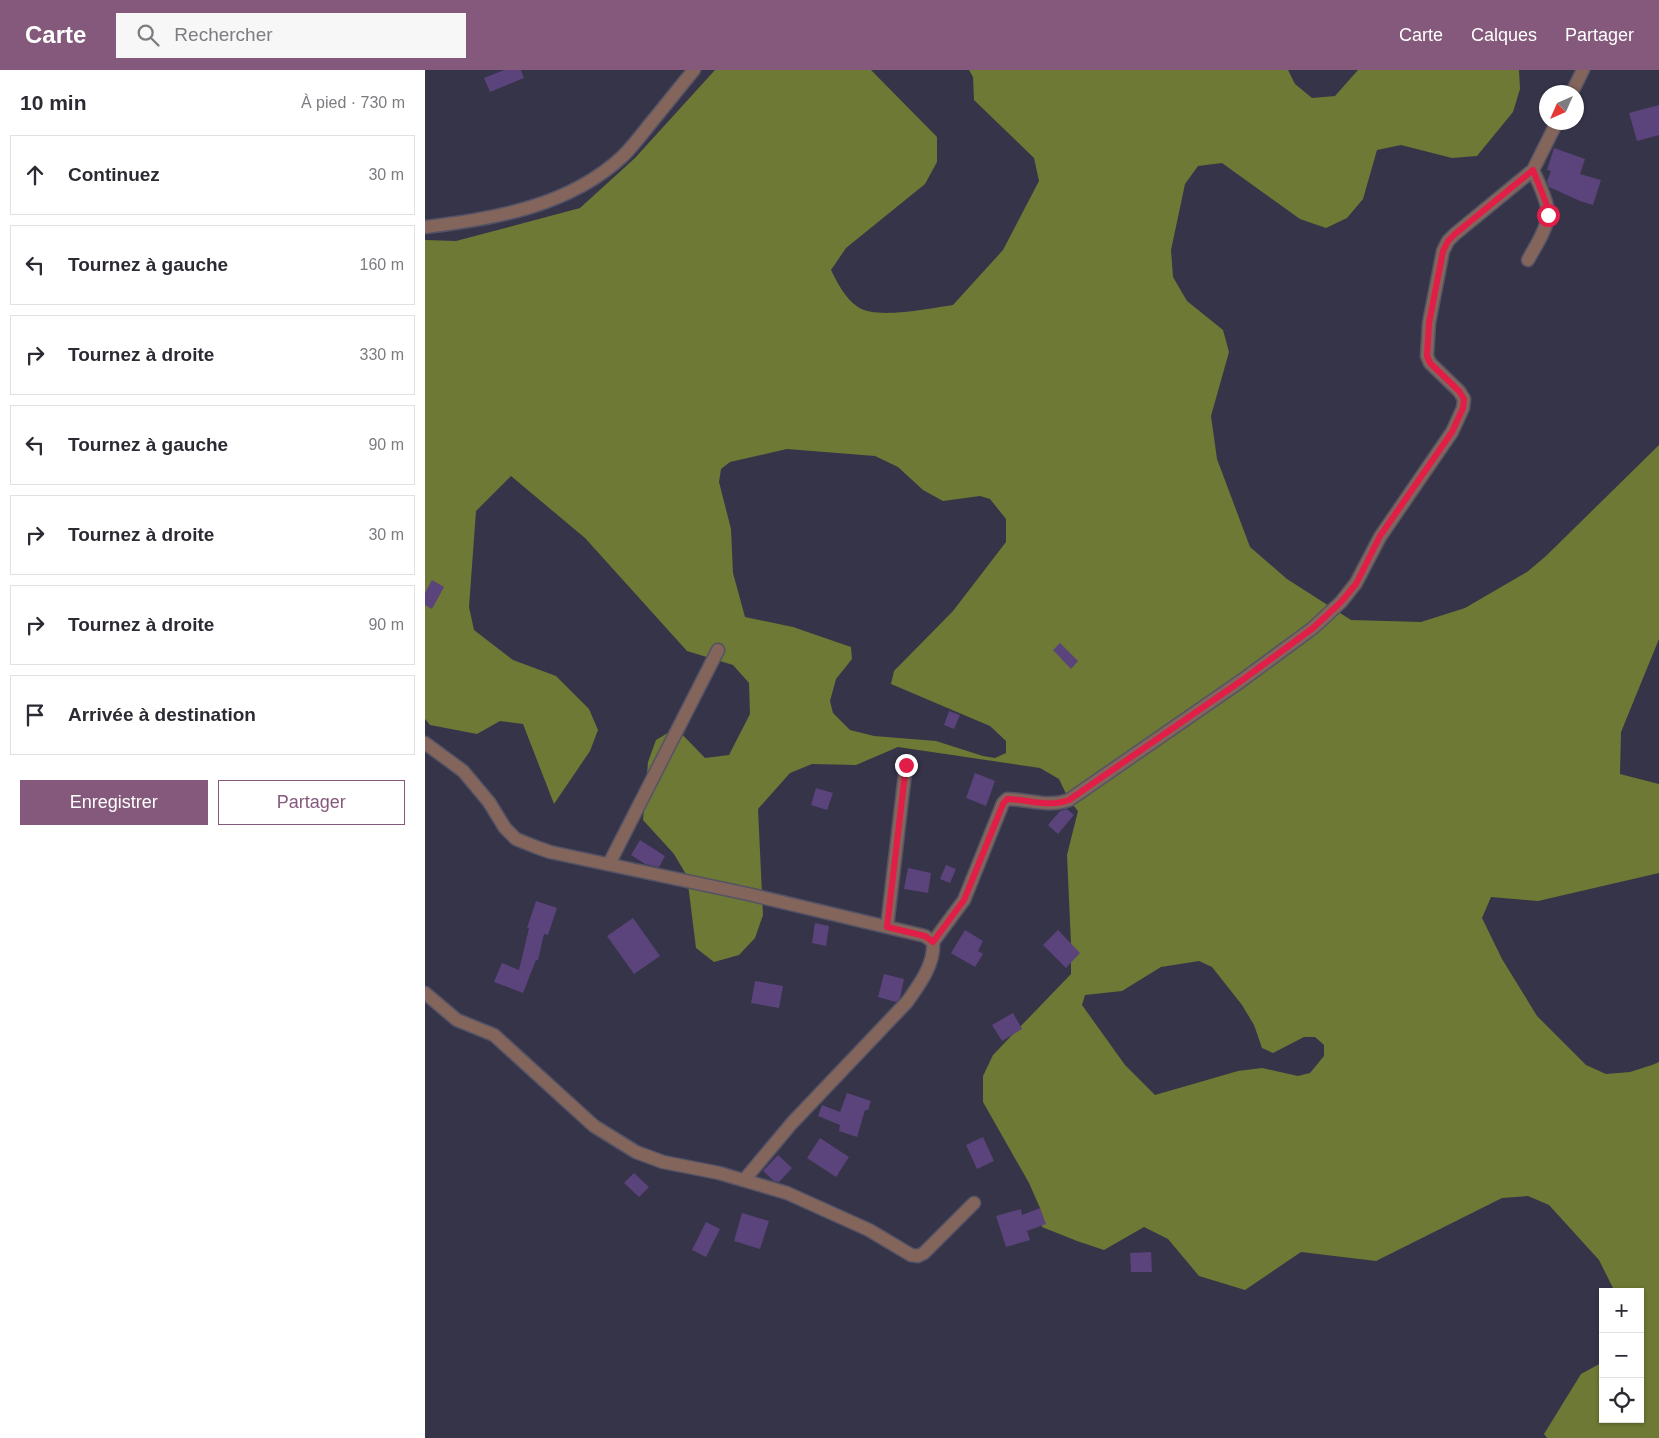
<!DOCTYPE html>
<html lang="fr">
<head>
<meta charset="utf-8">
<style>
  :root { --surface:#fff; --page:#f7f7f7; --text:#2b2b33; --muted:#7c7c81; --line:#e1e1e2; --accent:#85597b }
  body { margin:0; font-family:Helvetica,sans-serif; background:var(--page); color:var(--text) }
  .controls { position:absolute; right:15px; bottom:15px; display:grid; overflow:hidden; border-radius:0px; box-shadow:0 1px 4px #0004 }
  .controls button { width:45px; height:45px; display:grid; place-items:center; padding:0; border:0; border-bottom:1px solid var(--line); background:var(--surface); color:var(--text); font:25px sans-serif }
  .compass { position:absolute; left:1114px; top:15px; width:45px; height:45px; border-radius:50%; background:var(--surface); box-shadow:0 1px 4px #0004; rotate:225deg }
  .stop { position:absolute; width:15px; height:15px; margin:-11px; border:4px solid #e11d48; border-radius:50%; background:#fff }
  .stop.end { background:#e11d48; border-color:#fff; box-shadow:0 1px 5px #0008 }
  .list { margin:0; padding:0; list-style:none }
  h2 { display:flex; justify-content:space-between; align-items:center; height:65px; margin:0; padding:0 20px; font-size:21px }
  h2 small { font-size:16px; font-weight:400; color:var(--muted) }
  .list li { display:grid; grid-template-columns:32px 1fr auto; gap:15px; align-items:center; box-sizing:border-box; height:80px; margin:0 10px 10px; padding:0 10px; border:1px solid var(--line); border-radius:0px }
  .list b { display:block; font-size:19px; white-space:nowrap }
  .list em { font-size:16px; font-style:normal; color:var(--muted) }
  .actions { display:flex; gap:10px; padding:15px 20px }
  .actions a { flex:1; padding:11px 0; border:1px solid var(--accent); border-radius:0px; text-align:center; font-size:18px; color:var(--accent) }
  .actions .main { background:var(--accent); color:#fff }
  .icon { flex:none; width:28px; height:28px; fill:none; stroke:currentColor; stroke-width:2; stroke-linecap:round; stroke-linejoin:round }
  .map { position:relative; flex:none; width:1234px; height:1368px; overflow:hidden }
  header { display:flex; align-items:center; gap:30px; box-sizing:border-box; height:70px; padding:0 25px; background:var(--accent); color:#fff }
  header strong { font-size:24px }
  nav { display:flex; gap:28px; margin-inline-start:auto; font-size:18px }
  .search { width:350px; height:45px; background:var(--page); display:flex; align-items:center; gap:12px; box-sizing:border-box; padding:0 18px; border-radius:0px; color:var(--muted); font-size:19px }
  main { display:flex }
  aside { flex:1; background:var(--surface) }
  .map>svg:first-child { display:block }
  .forest { fill:#6d7934; fill-rule:evenodd }
  .building { fill:#5b437c }
  .lines { fill:none; stroke-linecap:round; stroke-linejoin:round }
  .minor-casing { stroke:#545366; stroke-width:15 }
  .minor { stroke:#84655c; stroke-width:12 }
  .route { stroke:#e11d48; stroke-width:6 }
</style>
</head>
<body>
<header>
<strong>Carte</strong>
<div class="search"><svg class="icon" aria-label="search" viewBox="0 0 24 24"><circle cx="10" cy="10" r="6"/><path d="M15 15l6 6"/></svg>Rechercher</div>
<nav><a>Carte</a><a>Calques</a><a>Partager</a></nav>
</header>
<main>
<aside>
<h2>10 min<small>À pied · 730 m</small></h2>
<ul class="list">
<li><svg class="icon" aria-label="ahead" viewBox="0 0 24 24"><path d="M12 20V5M6 11l6-6 6 6"/></svg><div><b>Continuez</b></div><em>30 m</em></li>
<li><svg class="icon" aria-label="left" viewBox="0 0 24 24"><path d="M17 20v-9H6M10 6l-5 5 5 5"/></svg><div><b>Tournez à gauche</b></div><em>160 m</em></li>
<li><svg class="icon" aria-label="right" viewBox="0 0 24 24"><path d="M7 20v-9h11M14 6l5 5-5 5"/></svg><div><b>Tournez à droite</b></div><em>330 m</em></li>
<li><svg class="icon" aria-label="left" viewBox="0 0 24 24"><path d="M17 20v-9H6M10 6l-5 5 5 5"/></svg><div><b>Tournez à gauche</b></div><em>90 m</em></li>
<li><svg class="icon" aria-label="right" viewBox="0 0 24 24"><path d="M7 20v-9h11M14 6l5 5-5 5"/></svg><div><b>Tournez à droite</b></div><em>30 m</em></li>
<li><svg class="icon" aria-label="right" viewBox="0 0 24 24"><path d="M7 20v-9h11M14 6l5 5-5 5"/></svg><div><b>Tournez à droite</b></div><em>90 m</em></li>
<li><svg class="icon" aria-label="arrive" viewBox="0 0 24 24"><path d="M6 21V4h12l-3 4 3 4H6"/></svg><div><b>Arrivée à destination</b></div></li>
</ul>
<div class="actions"><a class="main">Enregistrer</a><a>Partager</a></div>
</aside>
<div class="map">
<svg width="1234" height="1368" viewBox="0 0 1234 1368">
  <rect width="100%" height="100%" fill="#363449"/>
  <path class="forest" d="M290 0H446L512 67V92L500 114 421 178 406 200C413 214 420 228 433 237 451 250 506 238 528 235L578 180 614 111 609 88 549 30 548 7 544 0H863L870 14 887 28 910 26 933 0H1094L1095 19 1088 42 1052 86 1027 88 976 75 952 80 938 129 922 148 901 158 875 149 797 93 773 96 760 114 746 180 748 207 762 231 798 260 804 282 786 346 792 389 825 477 862 509 926 550 996 552 1040 538 1102 502 1121 486 1234 375V569L1196 662 1195 704 1234 714V803L1113 831 1066 827 1057 848 1077 889 1112 946 1161 995 1181 1004 1205 1002 1227 995 1234 992V1368H1122L1119 1364 1156 1304 1178 1292V1349H1215V1222H1190L1174 1190 1124 1135 1103 1126 1077 1128 951 1191 876 1182 820 1220 774 1206 743 1169 719 1157 679 1180 652 1171 617 1157 615 1138 604 1113 558 1032V1006L568 985 646 904V874L642 785 653 741 644 730 634 709 615 698 473 677 431 695 387 694 365 703 333 739 338 845 330 868 314 885 289 892 271 878 262 806 249 784 218 750 223 692 231 670 251 658 280 688 304 685 325 644 324 613 308 595 262 581 160 468 86 406 51 441 44 537 49 560 88 590 131 606 164 639 173 660 165 681 129 734 98 654 75 651 52 664 5 655 0 649V170L31 171 155 138 210 88ZM362 379 450 386 473 397 498 420 518 431 555 426 565 429 581 449V472L528 541 469 601 466 614 565 656 581 671V683L570 688 558 686 511 671 449 666 425 660 408 643 405 631 411 609 427 589 426 577 368 557 320 547 308 503 306 459 294 412 296 399 305 392ZM774 891 787 897 817 935 829 955 837 978 848 983 879 967H890L899 975V986L885 1003 873 1006 837 998 813 1001 730 1025 700 995 657 935 660 925 697 921 736 897Z"/>
  <path class="building" d="M79 0H96L99 8 65 22 59 8Z
    M1234 35V65L1212 71 1204 43Z
    M1129 78 1160 89 1155 104 1176 110 1168 135 1155 131 1124 117 1122 111 1126 101 1122 100Z
    M7 510 19 517 7 539 0 535V523Z
    M635 573 653 591 646 599 628 580Z
    M524 641 535 645 529 659 519 655Z
    M550 703 570 711 561 736 541 728Z
    M391 718 408 723 402 740 386 735Z
    M642 739 649 745 633 764 623 755 635 741Z
    M215 770 240 786 234 797 220 794 206 785Z
    M521 795 531 799 525 813 515 809Z
    M483 798 506 803 503 823 479 819Z
    M111 831 132 838 123 865 119 864 113 890H111L98 923 69 912 77 893 94 900 104 858H102Z
    M208 848 235 886 209 904 182 866Z
    M390 853 404 856 401 876 387 873Z
    M540 860 558 871 553 881 558 884 550 897 526 883Z
    M633 860 655 883 641 898 618 875Z
    M459 904 479 909 475 928 471 932 453 927Z
    M330 911 358 916 354 938 326 933Z
    M588 943 597 959 577 971 567 955Z
    M422 1023 446 1031 443 1040H440L432 1067 414 1061 415 1055 393 1046 397 1035 415 1042Z
    M558 1067 569 1091 552 1099 541 1075Z
    M395 1068 424 1087 411 1107 382 1088Z
    M353 1085 367 1098 354 1112 349 1111 338 1101Z
    M209 1103 224 1117 214 1127 199 1113Z
    M615 1138 621 1154 602 1161 605 1170 581 1177 571 1146 596 1139 597 1145Z
    M317 1143 344 1151 335 1179 309 1171Z
    M281 1152 295 1159 281 1187 267 1180Z
    M726 1182 727 1202H706L705 1183Z"/>
  <g class="lines">
    <g class="minor-casing">
      <path id="minor" d="M1147 22 1158 0
        M0 157C69 149 145 136 198 86 208 76 217 64 225 54 240 36 254 18 269 0
        M1103 190C1110 177 1121 161 1123 146 1124 133 1113 112 1108 100
        M0 673 38 701 64 732 80 758 91 769 111 777 125 782 323 824 500 866 508 872
        M184 794 293 580
        M462 857 481 695
        M0 923 32 950 69 965 169 1056 211 1082 238 1092 294 1103 362 1123 444 1160 486 1185 493 1186 499 1183 549 1133
        M320 1109 367 1053 482 932C494 915 510 894 508 872L539 830 578 733 582 729C603 729 623 738 644 730L816 611 888 558 916 532 931 513 955 467 1027 362 1038 338 1039 329 1034 321 1005 293 1002 286 1004 253 1018 181 1023 171 1030 164 1108 100 1132 52"/>
    </g>
    <use href="#minor" class="minor"/>
  </g>
  <g class="lines">
    <path class="route" d="M481 695 462 857 500 866 508 872 539 830 578 734 582 729C603 729 623 738 644 730L816 611 888 558 916 532 931 514 955 466 1027 362 1038 338 1039 329 1034 321 1005 293 1002 286 1004 253 1018 181 1023 171 1030 164 1108 100 1121 133 1123 145"/>
  </g>
</svg>
<div class="controls">
<button>+</button>
<button>−</button>
<button><svg class="icon" aria-label="locate" viewBox="0 0 24 24"><circle cx="12" cy="12" r="6"/><path d="M12 2v4M12 18v4M2 12h4M18 12h4"/></svg></button>
</div>
<svg class="compass" viewBox="-18 -18 36 36"><path d="M0-13l5 13h-10z" fill="#e53935"/><path d="M0 13l5-13h-10z" fill="#7c7c81"/></svg>
<div class="stop" style="left:1123px;top:145px"></div>
<div class="stop end" style="left:481px;top:695px"></div>
</div>
</main>
</body>
</html>
